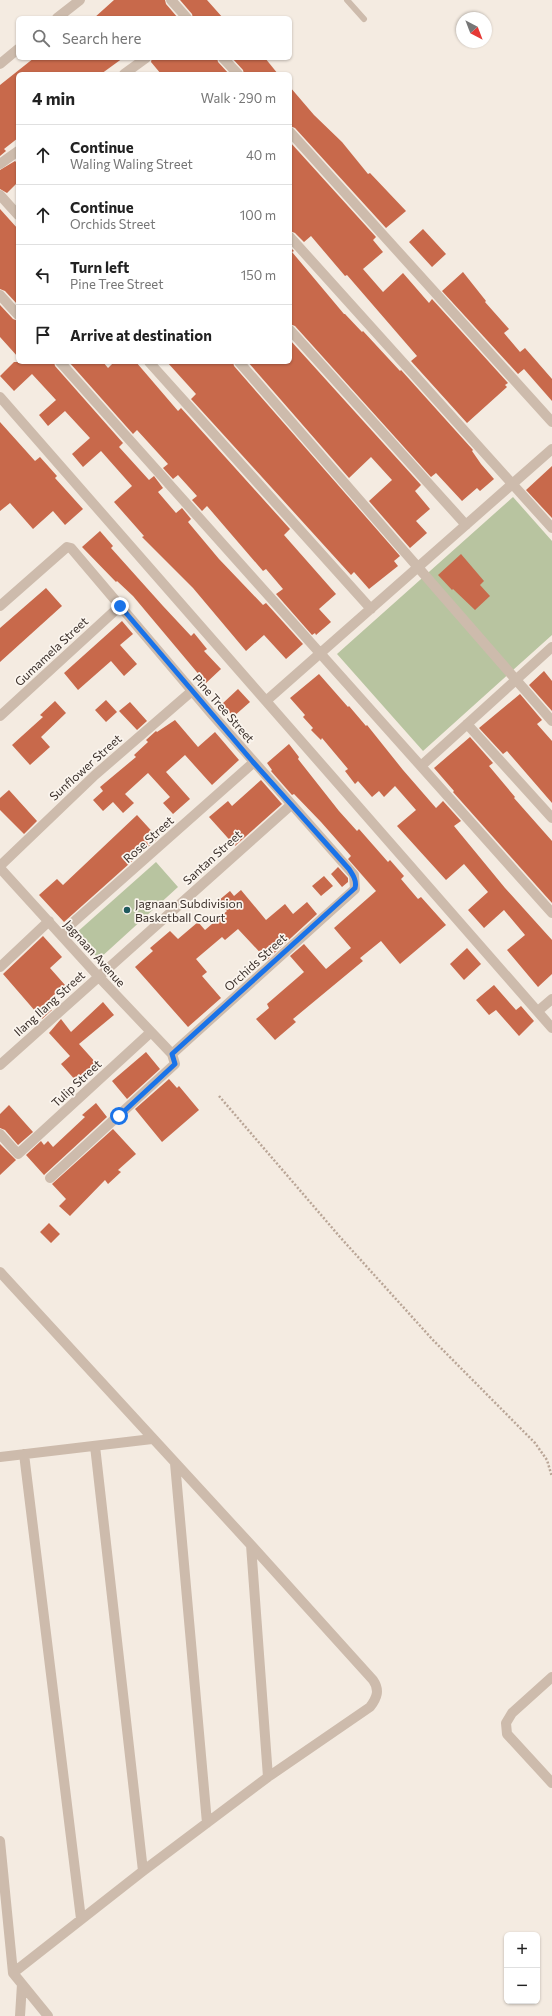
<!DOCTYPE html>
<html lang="en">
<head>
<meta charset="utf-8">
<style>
  :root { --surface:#fff; --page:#f2f2f2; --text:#222; --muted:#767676; --line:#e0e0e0 }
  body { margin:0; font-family:Commissioner,sans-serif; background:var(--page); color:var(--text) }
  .controls { position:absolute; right:12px; bottom:12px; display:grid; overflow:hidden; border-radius:6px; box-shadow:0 1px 3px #0004 }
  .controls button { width:36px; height:36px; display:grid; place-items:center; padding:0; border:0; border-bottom:1px solid var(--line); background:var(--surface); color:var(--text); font:20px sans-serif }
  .compass { position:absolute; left:456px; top:12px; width:36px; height:36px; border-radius:50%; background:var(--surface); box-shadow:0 1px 3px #0004; rotate:138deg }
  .stop { position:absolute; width:12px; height:12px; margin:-9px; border:3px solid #1a73e8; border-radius:50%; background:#fff }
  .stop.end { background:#1a73e8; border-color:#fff; box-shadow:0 1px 4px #0008 }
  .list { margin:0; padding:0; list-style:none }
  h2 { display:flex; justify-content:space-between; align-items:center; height:52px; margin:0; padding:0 16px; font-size:17px }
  h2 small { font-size:13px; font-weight:400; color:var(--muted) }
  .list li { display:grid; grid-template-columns:26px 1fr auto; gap:12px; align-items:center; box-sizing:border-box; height:60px; padding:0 16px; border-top:1px solid var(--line) }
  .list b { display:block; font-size:15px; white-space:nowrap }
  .list p { margin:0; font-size:13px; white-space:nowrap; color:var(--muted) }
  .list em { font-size:13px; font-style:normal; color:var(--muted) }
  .icon { flex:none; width:22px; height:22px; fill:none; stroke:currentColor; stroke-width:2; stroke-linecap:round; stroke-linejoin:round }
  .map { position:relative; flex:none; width:552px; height:2016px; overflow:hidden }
  .search { position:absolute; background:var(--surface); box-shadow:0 1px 3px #0004; left:16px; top:16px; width:276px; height:44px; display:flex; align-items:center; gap:10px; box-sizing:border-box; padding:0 14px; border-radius:6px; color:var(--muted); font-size:15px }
  .panel { position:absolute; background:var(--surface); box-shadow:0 1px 3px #0004; left:16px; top:72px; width:276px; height:292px; border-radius:6px }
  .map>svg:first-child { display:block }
  .green { fill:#b8c4a0 }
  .building { fill:#c8694b }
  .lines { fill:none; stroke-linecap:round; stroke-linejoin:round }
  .path { stroke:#b9a596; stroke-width:2.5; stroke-dasharray:2 2; stroke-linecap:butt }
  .lane { stroke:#cdbbac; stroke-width:6 }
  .street { stroke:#cdbbac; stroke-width:10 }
  .route { stroke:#1a73e8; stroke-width:5 }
  .poi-dot { fill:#1f5a5e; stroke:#fbf5ee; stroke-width:1.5 }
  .labels { text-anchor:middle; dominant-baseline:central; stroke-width:3.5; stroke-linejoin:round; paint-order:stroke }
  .street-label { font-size:12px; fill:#3b302b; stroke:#fbf5ee }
  .poi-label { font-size:12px; fill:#3b302b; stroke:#fbf5ee; text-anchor:start }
</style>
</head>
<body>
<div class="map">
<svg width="552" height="2016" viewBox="0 0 552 2016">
  <rect width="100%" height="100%" fill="#f4ebe1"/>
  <path class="green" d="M513 497 552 541V635L423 751 337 654Z
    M156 862 178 887 99 959 75 934Z"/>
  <path class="building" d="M114 0H165L166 4 178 18H94Z
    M180 0H207L223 18H193L192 14Z
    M34 58H123L101 74H18V138L4 149 6 151 0 156V85Z
    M152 58H217L218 62 229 74H161L151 62Z
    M232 58H265L278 74H244L243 70Z
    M290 87 314 115 342 142 368 174 370 173 406 211 386 228 295 128 290 126Z
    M290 142 376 237 373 240 383 252 363 269 383 292 403 273 429 303 432 299 508 383 505 385 507 387 467 423 411 361 417 356 347 275 345 276 311 236 304 242 295 233 290 231Z
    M15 161 18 164V182L7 193 0 189V170Z
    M0 209 18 229V305L5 291 0 289Z
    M423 229 446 254 432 267 409 242Z
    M290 247 294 251 292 252 344 314H345L362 332 363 331 400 371 401 370 473 450 472 451 481 464 494 479 480 491 477 488 462 501 436 473 431 477 295 326 290 324Z
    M463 272 486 301 485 302 509 329 504 333 520 352 525 348 552 379V401L524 369 518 374 442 291Z
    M0 305 13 319 18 321V357L0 337Z
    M290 340 421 485 415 491 430 509 416 521 427 533 410 548 369 501 392 480 371 457 349 478 248 362H290Z
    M14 362H54L55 366 123 443 119 447 149 480 154 476 163 488 158 492 176 513 182 508 191 519 188 522 219 559 263 605 266 603 303 644 286 659 264 635 246 651 193 588 142 537 144 536 114 502 132 486 101 451 83 467 72 454 90 438 65 411 48 426 39 415 56 400 32 374 14 391 0 376Z
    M69 362H103L108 368 114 362H136L178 411 181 408 290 529 284 535 336 594 319 609 331 622 316 635 315 633 312 635 276 594 283 589 266 569 263 571 207 506 202 511 192 500 197 496 178 475 173 479 163 468 168 464 137 430 133 434Z
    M167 362H233L234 366 400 556 394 561 398 566 369 589 354 572 351 575 191 399 196 394Z
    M0 422 35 461 40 457 57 476 55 478 83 509 65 525 53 511 33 529 10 503 0 511Z
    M552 466V518L526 490Z
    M100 531 113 546 111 548 163 606 191 636 194 633 207 649 204 651 221 669 206 683 133 596 117 581 116 582 82 547Z
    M461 554 484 581 480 585 490 596 475 610 453 589 452 590 438 575Z
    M46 588 62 606 0 662V628Z
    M122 621 133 634 120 645 137 664 124 676 111 661 78 690 64 673Z
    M544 671 552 681V711L529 685Z
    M319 674 348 707 349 706 366 726 367 725 403 770 436 808 443 801 461 821 454 826 505 888 552 940V974L538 987 507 950 525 935 504 910 484 928 468 910 488 892 464 864 446 880 397 826 416 810 395 786 384 797 379 791 372 797 358 781 355 784 345 771 348 769 322 738 321 740 311 730 313 728 303 717 305 715 290 698Z
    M238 689 250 702 233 717 222 704Z
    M520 694 542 720 537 724 552 741V803L507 751 503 754 479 728Z
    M106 700 117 712 106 722 95 710Z
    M55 701 66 713 41 737 50 747 30 765 12 745 43 717 40 715Z
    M130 702 147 721 137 730 119 711Z
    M175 720 198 747 215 732 239 760 212 785 185 755 166 772 190 799 173 814 163 803 170 797 148 773 125 794 134 803 123 813 113 802 103 811 93 800 103 791 100 787 136 757 134 755 148 742 146 740 156 731 157 732Z
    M470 737 493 763 489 766 515 797 514 798 552 841V903L453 792 454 791 434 768Z
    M289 744 299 757 298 759 339 811 357 831 359 829 388 862 390 860 404 876 401 879 418 899 421 897 446 925 400 964 381 941 360 958 363 961 293 1019 296 1022 275 1040 256 1019 269 1008 267 1004 304 972 290 956 304 944 326 969 351 948 334 928 376 891 348 859 351 856 321 822 294 794 292 795 271 771 272 770 267 763Z
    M261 780 282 804 235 846 209 817 228 801 232 806Z
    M9 790 37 821 24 834 0 810V798Z
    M137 815 158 838 64 922 39 895 57 879 63 885Z
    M338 867 348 878V882L342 887 331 874Z
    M324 876 333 886 321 896 312 886Z
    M241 890 266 920 285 904 293 914 307 902 317 914 267 960 238 929 225 940 222 937 196 959 207 972 202 976 221 998 188 1027 135 967 153 951 150 948 170 931 178 939 198 922 205 930 227 911 218 901 230 891 234 896Z
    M43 936 62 957 50 968 65 985 48 1001 52 1010 42 1019 3 974Z
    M467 948 481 964 464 980 450 964Z
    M494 985 516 1010 521 1006 534 1021 519 1036 496 1010 489 1015 476 1000Z
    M103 1002 114 1015 79 1044 97 1064 77 1082 61 1064 70 1056 49 1033 61 1019 71 1032Z
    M146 1052 160 1069 127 1099 112 1081Z
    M169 1079 177 1088 179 1086 199 1110 162 1142 135 1109Z
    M96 1103 107 1117 44 1175 26 1155 41 1141 44 1145 48 1141 53 1147 85 1117 82 1115Z
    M9 1105 33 1132 18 1145 5 1130 0 1128V1114Z
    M113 1129 136 1154 118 1170 121 1172 108 1184 105 1180 70 1216 59 1206 66 1199 52 1184Z
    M0 1144 16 1160 0 1175Z
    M49 1223 60 1234 51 1243 40 1232Z"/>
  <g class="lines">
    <path class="path" d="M219 1096 340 1237 432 1339 535 1443 547 1460 552 1477"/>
    <path class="lane" d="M347 0 364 19"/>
    <path class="street" d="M171 0 187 18
      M57 18 80 0
      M223 58 238 74
      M0 64 18 49
      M124 74 146 58
      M290 132 552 422
      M0 164 18 151
      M0 195 18 215
      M290 237 552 528
      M0 295 18 315
      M290 330 466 525
      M60 362 552 913
      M149 362 371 609
      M239 362 552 721
      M0 397 552 1028
      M0 606 67 547 71 548 210 712 354 875 355 889 172 1054
      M266 701 552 449
      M0 716 120 606
      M467 724 552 818
      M421 766 552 647
      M0 866 95 775 192 691
      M0 868 98 976 172 1054 175 1064 50 1178
      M60 934 253 763
      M0 967 49 921
      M538 1011 552 999
      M0 1065 291 805
      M0 1134 18 1154 151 1032
      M0 1272 251 1545 373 1680C380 1690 377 1698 370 1707L268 1777 143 1871 13 1973
      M95 1446 143 1871
      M24 1454 81 1919
      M0 1457 152 1439
      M175 1463 207 1823
      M251 1545 268 1777
      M552 1677 512 1713 506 1723 507 1734 552 1783
      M0 1841 13 1973 48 2016
      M20 2016 22 1984"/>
  </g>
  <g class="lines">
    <path class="route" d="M119 1116 175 1064 172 1054 355 888C357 881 353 875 349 869L253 762 120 606"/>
  </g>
  <circle class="poi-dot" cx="127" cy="910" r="4"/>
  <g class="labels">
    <g class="street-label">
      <text transform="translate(51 651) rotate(-43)">Gumamela Street</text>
      <text transform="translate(224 708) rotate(49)">Pine Tree Street</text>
      <text transform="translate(85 767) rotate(-42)">Sunflower Street</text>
      <text transform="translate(148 839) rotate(-42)">Rose Street</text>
      <text transform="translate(212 857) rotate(-42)">Santan Street</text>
      <text transform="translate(95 953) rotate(48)">Jagnaan Avenue</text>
      <text transform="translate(255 962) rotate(-42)">Orchids Street</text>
      <text transform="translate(49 1003) rotate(-42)">Ilang Ilang Street</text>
      <text transform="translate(76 1083) rotate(-43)">Tulip Street</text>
    </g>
    <g class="poi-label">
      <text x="135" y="903">Jagnaan Subdivision<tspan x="135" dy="14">Basketball Court</tspan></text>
    </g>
  </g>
</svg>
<div class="controls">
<button>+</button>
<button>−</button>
</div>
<svg class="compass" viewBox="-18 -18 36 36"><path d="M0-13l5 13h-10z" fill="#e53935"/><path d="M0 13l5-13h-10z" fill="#767676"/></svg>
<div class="stop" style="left:119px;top:1116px"></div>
<div class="stop end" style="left:120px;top:606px"></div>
<div class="search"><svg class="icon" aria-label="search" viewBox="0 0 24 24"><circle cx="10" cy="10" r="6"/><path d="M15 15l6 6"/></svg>Search here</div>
<section class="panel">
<h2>4 min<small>Walk · 290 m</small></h2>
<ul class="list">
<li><svg class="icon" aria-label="ahead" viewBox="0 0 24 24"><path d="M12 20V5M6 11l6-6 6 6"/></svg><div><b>Continue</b><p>Waling Waling Street</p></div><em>40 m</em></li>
<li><svg class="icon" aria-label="ahead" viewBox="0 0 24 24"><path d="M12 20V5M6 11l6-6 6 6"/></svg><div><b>Continue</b><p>Orchids Street</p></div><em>100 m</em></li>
<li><svg class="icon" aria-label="left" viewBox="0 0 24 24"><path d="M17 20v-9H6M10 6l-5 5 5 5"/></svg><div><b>Turn left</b><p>Pine Tree Street</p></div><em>150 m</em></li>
<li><svg class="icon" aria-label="arrive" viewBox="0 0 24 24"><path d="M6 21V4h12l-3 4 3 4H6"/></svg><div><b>Arrive at destination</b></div></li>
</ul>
</section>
</div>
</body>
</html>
